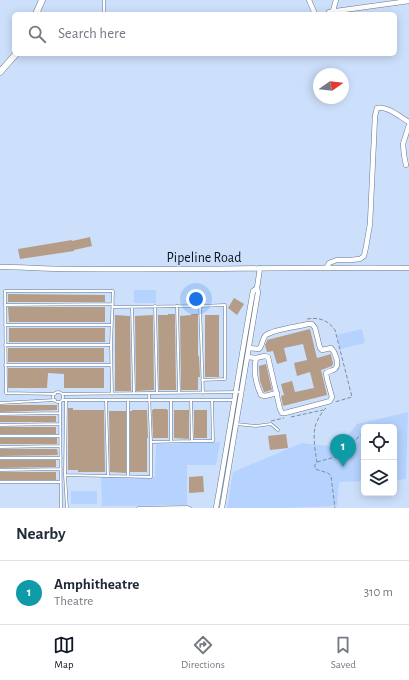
<!DOCTYPE html>
<html lang="en">
<head>
<meta charset="utf-8">
<style>
  :root { --surface:#fff; --page:#f6f6f7; --text:#1f2937; --muted:#747a83; --line:#e0e1e3; --accent:#111827 }
  body { margin:0; font-family:"Alegreya Sans",sans-serif; background:var(--page); color:var(--text) }
  .controls { position:absolute; right:12px; bottom:12px; display:grid; overflow:hidden; border-radius:6px; box-shadow:0 2px 10px #0003 }
  .controls button { width:36px; height:36px; display:grid; place-items:center; padding:0; border:0; border-bottom:1px solid var(--line); background:var(--surface); color:var(--text); font:20px sans-serif }
  .compass { position:absolute; left:313px; top:68px; width:36px; height:36px; border-radius:50%; background:var(--surface); box-shadow:0 2px 10px #0003; rotate:76deg }
  .you { position:absolute; left:196px; top:299px; width:14px; height:14px; margin:-10px; border:3px solid #fff; border-radius:50%; background:#1a73e8; box-shadow:0 0 0 6px #1a73e833 }
  .badge { display:grid; place-items:center; width:26px; height:26px; border-radius:50%; background:var(--accent); color:#fff; font-size:13px; font-weight:700 }
  .pin { position:absolute; translate:-50% -33px; filter:drop-shadow(0 1px 2px #0008) }
  .pin::after { content:''; position:absolute; top:21px; width:14px; height:12px; background:inherit; clip-path:polygon(0 0,100% 0,50% 100%) }
  .list { margin:0; padding:0; list-style:none }
  h2 { display:flex; justify-content:space-between; align-items:center; height:52px; margin:0; padding:0 16px; font-size:17px }
  h2 small { font-size:13px; font-weight:400; color:var(--muted) }
  .list li { display:grid; grid-template-columns:26px 1fr auto; gap:12px; align-items:center; box-sizing:border-box; height:64px; padding:0 16px; border-top:1px solid var(--line) }
  .list b { display:block; font-size:15px; white-space:nowrap }
  .list p { margin:0; font-size:13px; white-space:nowrap; color:var(--muted) }
  .list em { font-size:13px; font-style:normal; color:var(--muted) }
  .icon { flex:none; width:22px; height:22px; fill:none; stroke:currentColor; stroke-width:2; stroke-linecap:round; stroke-linejoin:round }
  .map { position:relative; flex:none; width:409px; height:508px; overflow:hidden }
  .search { position:absolute; background:var(--surface); box-shadow:0 2px 10px #0003; left:12px; right:12px; top:12px; height:44px; display:flex; align-items:center; gap:10px; box-sizing:border-box; padding:0 14px; border-radius:6px; color:var(--muted); font-size:15px }
  .sheet { height:116px; background:var(--surface) }
  nav { display:flex; justify-content:space-around; align-items:center; box-sizing:border-box; height:56px; border-top:1px solid var(--line); background:var(--surface); font-size:11px; color:var(--muted) }
  nav a { display:grid; justify-items:center; gap:2px }
  nav .on { color:var(--accent) }
  .map>svg:first-child { display:block }
  .green { fill:#b5d3fe }
  .building { fill:#b49c86 }
  .lines { fill:none; stroke-linecap:round; stroke-linejoin:round }
  .lane-casing { stroke:#677890; stroke-width:3 }
  .street-casing { stroke:#677890; stroke-width:5.5 }
  .secondary-casing { stroke:#677890; stroke-width:7 }
  .path { stroke:#7f8ca0; stroke-width:1; stroke-dasharray:4 2; stroke-linecap:butt }
  .lane { stroke:#fff; stroke-width:2 }
  .street { stroke:#fff; stroke-width:4.5 }
  .secondary { stroke:#fff; stroke-width:6 }
  .labels { text-anchor:middle; dominant-baseline:central; stroke-width:3; stroke-linejoin:round; paint-order:stroke }
  .street-label { font-size:14px; fill:#0f151e; stroke:#cde0fb }
</style>
</head>
<body>
<div class="map">
<svg width="409" height="508" viewBox="0 0 409 508">
  <rect width="100%" height="100%" fill="#cde0fb"/>
  <path class="green" d="M134 290H156V303H134Z
    M362 329 365 343 340 349 337 335Z
    M408 412 406 479 394 480V427H364V481L339 482 337 506 282 508H227L233 472 302 443 338 447 357 424Z
    M220 442 216 465H187V505L102 506 101 476 155 477 156 444Z
    M71 491H97V504H71Z"/>
  <path class="building" d="M90 237 92 246 74 250V251L20 259 18 249 72 240V241Z
    M8 294 105 295V302H8Z
    M234 298 244 304 237 315 228 308Z
    M8 307H105V322H9Z
    M168 314H175L176 390H159L158 315H168Z
    M191 314H198V356H199L200 377H198V390H181L180 316 191 315Z
    M115 315 130 316 131 391H115Z
    M153 315 154 390 136 391 135 316Z
    M205 315H219V377H205Z
    M9 328H105V342H9Z
    M310 329 317 358 331 354V355L333 363 332 366 321 370 327 395 283 406 281 396 284 395 281 384 292 381 295 392 314 388 310 372 297 376 294 363 307 360 303 344 284 348 287 361 277 364 273 351 267 352 265 345 267 341V340Z
    M8 348H104V362H8Z
    M266 364 272 390 265 392H264L260 381 259 368V366Z
    M8 368H104V388H64V374L48 373 47 388H8Z
    M0 405H57V410L0 412Z
    M68 408H73V410H104L105 472H78V470H68Z
    M153 409H167V410H168V438H153L152 410H153Z
    M132 410H147L148 438H147V472H130V411H132Z
    M174 410H189V439L174 438Z
    M194 410H207V438H194Z
    M109 411H126V473L110 472Z
    M0 416H56V422H0Z
    M0 427H56V434H0Z
    M286 434 288 448 270 450 268 436Z
    M0 438H57V444H0Z
    M0 449H57L58 455 0 456Z
    M0 460H56V467L0 468Z
    M0 472H56V480H0Z
    M203 476 204 492 189 493V477Z"/>
  <g class="lines">
    <g class="lane-casing">
      <path id="lane" d="M104 14V0
        M5 305 113 304
        M155 306 157 393
        M177 306 179 393
        M200 306 225 305V379L202 380
        M113 307 200 306 203 393
        M132 307 134 393
        M5 325H112
        M5 345H111
        M5 365H111
        M53 397a5 5 0 1 1 10 0a5 5 0 1 1-10 0Z
        M55 394 6 393 5 291H113L111 345 112 394
        M63 394 241 392
        M62 400H233
        M66 400 65 475 151 477V442L149 393
        M106 400 108 475
        M128 400V476
        M171 400V441
        M60 402 61 508
        M0 403 55 400
        M0 414 60 413
        M236 424 256 426 271 424 278 430
        M0 425 60 424
        M0 436H60
        M192 441H213L212 400
        M151 442 192 441 191 400
        M0 447 60 446
        M0 458H61
        M0 470 61 469
        M65 475 67 508
        M0 482H61
        M138 508 187 507 190 508"/>
    </g>
    <g class="street-casing">
      <path id="street" d="M309 0 315 14
        M329 12 409 1
        M332 14 336 0
        M406 165 404 155 403 144 409 125
        M0 267C23 267 46 269 70 269 183 270 296 267 409 268
        M327 267 329 263 337 260H350L360 259 364 256 366 247 370 224 375 116 377 108C388 106 400 117 409 122
        M248 357 256 358 265 356 268 357 280 409 282 413H285L323 403 330 401 332 397 327 379 326 373C329 371 332 371 335 369 340 364 335 352 331 348L322 350 320 348 315 328 312 324H308C297 327 275 329 266 335 262 338 263 345 259 349L249 348
        M256 358C253 371 256 384 261 395L265 396 277 393
        M216 508C229 436 240 363 253 291L257 288
        M222 508 258 292 257 288 260 268"/>
    </g>
    <g class="secondary-casing">
      <path id="secondary" d="M36 14 42 0
        M0 72 16 54"/>
    </g>
    <path class="path" d="M307 319C319 317 328 320 335 330L352 397 335 402
      M326 408C322 411 316 422 315 427 313 437 315 451 317 462L315 464V469L328 473 331 476 335 508
      M291 417 323 410
      M271 421 284 418
      M317 462 346 454 353 442 364 432"/>
    <use href="#lane" class="lane"/>
    <use href="#street" class="street"/>
    <use href="#secondary" class="secondary"/>
  </g>
  <g class="labels">
    <g class="street-label">
      <text x="204" y="258">Pipeline Road</text>
    </g>
  </g>
</svg>
<div class="controls">
<button><svg class="icon" aria-label="locate" viewBox="0 0 24 24"><circle cx="12" cy="12" r="6"/><path d="M12 2v4M12 18v4M2 12h4M18 12h4"/></svg></button>
<button><svg class="icon" aria-label="layers" viewBox="0 0 24 24"><path d="M12 4l9 5-9 5-9-5zM3 14l9 5 9-5"/></svg></button>
</div>
<svg class="compass" viewBox="-18 -18 36 36"><path d="M0-13l5 13h-10z" fill="#e53935"/><path d="M0 13l5-13h-10z" fill="#747a83"/></svg>
<div class="you"></div>
<div class="pin badge" style="left:343px;top:467px;background:#0f9aa8">1</div>
<div class="search"><svg class="icon" aria-label="search" viewBox="0 0 24 24"><circle cx="10" cy="10" r="6"/><path d="M15 15l6 6"/></svg>Search here</div>
</div>
<section class="sheet">
<h2>Nearby<small></small></h2>
<ul class="list">
<li><span class="badge" style="background:#0f9aa8">1</span><div><b>Amphitheatre</b><p>Theatre</p></div><em>310 m</em></li>
</ul>
</section>
<nav>
<a class="on"><svg class="icon" aria-label="map" viewBox="0 0 24 24"><path d="M3 6l6-2 6 2 6-2v14l-6 2-6-2-6 2zM9 4v14M15 6v14"/></svg>Map</a>
<a><svg class="icon" aria-label="directions" viewBox="0 0 24 24"><path d="M12 3l9 9-9 9-9-9zM9 14v-3h6M13 9l2 2-2 2"/></svg>Directions</a>
<a><svg class="icon" aria-label="saved" viewBox="0 0 24 24"><path d="M7 4h10v16l-5-4-5 4z"/></svg>Saved</a>
</nav>
</body>
</html>
